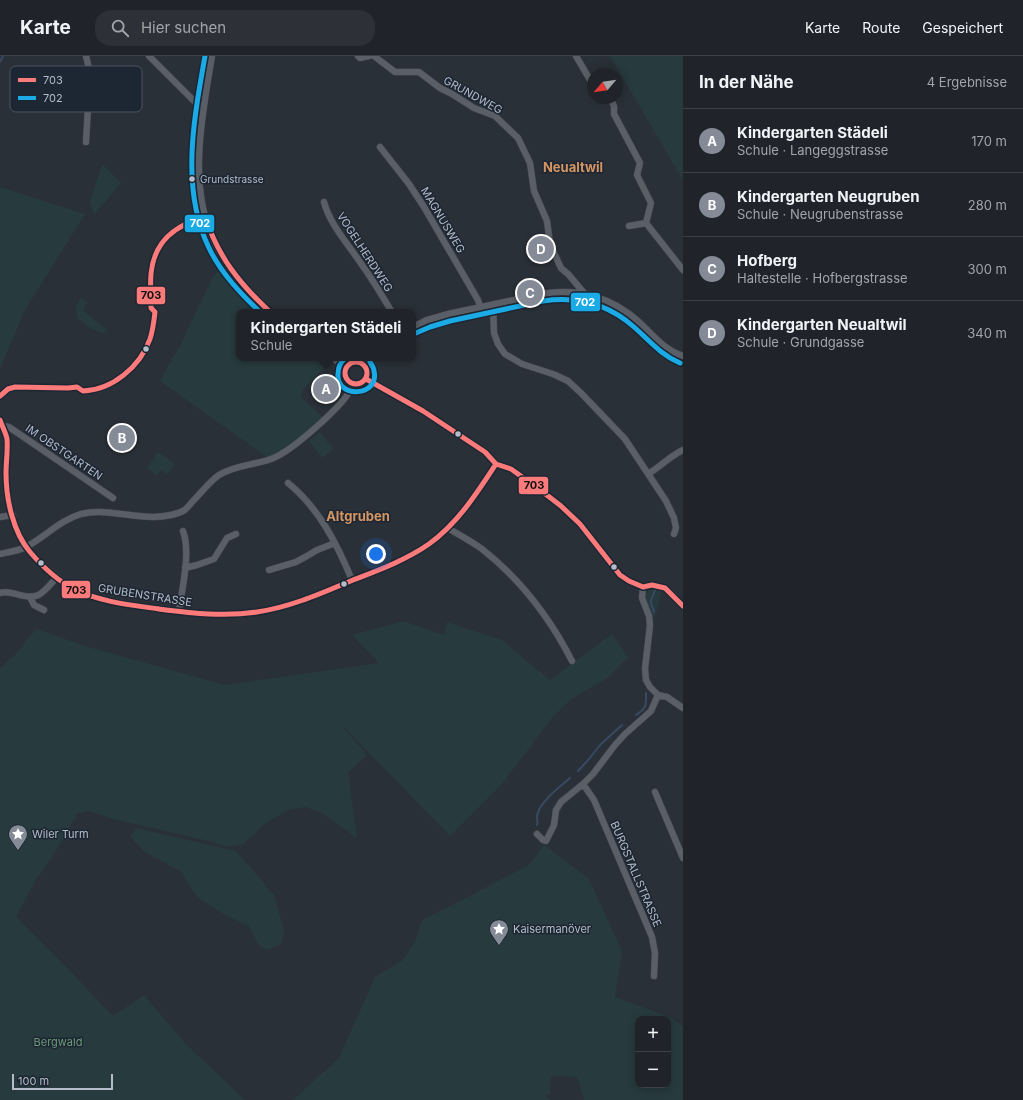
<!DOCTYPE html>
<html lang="de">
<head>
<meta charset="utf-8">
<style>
  :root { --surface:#20242a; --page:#2d3036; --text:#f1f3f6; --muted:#a2a4a8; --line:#3d4147; --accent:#848b96 }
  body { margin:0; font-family:Inter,sans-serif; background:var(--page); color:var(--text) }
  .controls { position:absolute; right:12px; bottom:12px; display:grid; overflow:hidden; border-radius:8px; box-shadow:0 2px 10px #0003 }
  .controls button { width:36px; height:36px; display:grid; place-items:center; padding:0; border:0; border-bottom:1px solid var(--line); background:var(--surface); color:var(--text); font:20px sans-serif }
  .compass { position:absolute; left:587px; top:12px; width:36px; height:36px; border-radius:50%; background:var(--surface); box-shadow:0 2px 10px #0003; rotate:241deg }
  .scale { position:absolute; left:12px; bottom:10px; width:101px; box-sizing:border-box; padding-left:4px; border:2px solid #b4bcc9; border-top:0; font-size:11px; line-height:14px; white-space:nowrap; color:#b4bcc9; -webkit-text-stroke:3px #1d2633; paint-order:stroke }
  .you { position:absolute; left:376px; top:498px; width:14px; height:14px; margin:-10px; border:3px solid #fff; border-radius:50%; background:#1a73e8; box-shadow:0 0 0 6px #1a73e833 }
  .badge { display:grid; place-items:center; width:26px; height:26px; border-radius:50%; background:var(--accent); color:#fff; font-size:13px; font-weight:700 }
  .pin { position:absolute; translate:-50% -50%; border:2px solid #fff; box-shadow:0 1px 4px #0006 }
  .popup { position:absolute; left:236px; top:253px; width:180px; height:52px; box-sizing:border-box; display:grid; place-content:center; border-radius:8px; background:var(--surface); filter:drop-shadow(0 1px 3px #0005); font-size:13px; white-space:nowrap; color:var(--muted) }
  .popup b { font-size:15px; color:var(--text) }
  .popup::after { content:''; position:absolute; left:50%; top:100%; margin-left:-8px; border:8px solid transparent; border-top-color:var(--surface) }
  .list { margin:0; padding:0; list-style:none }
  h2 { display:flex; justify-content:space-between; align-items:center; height:52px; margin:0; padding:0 16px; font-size:17px }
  h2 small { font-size:13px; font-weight:400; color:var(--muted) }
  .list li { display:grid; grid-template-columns:26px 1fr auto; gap:12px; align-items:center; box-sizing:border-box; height:64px; padding:0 16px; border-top:1px solid var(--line) }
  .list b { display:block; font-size:15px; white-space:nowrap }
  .list p { margin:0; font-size:13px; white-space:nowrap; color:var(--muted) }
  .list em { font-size:13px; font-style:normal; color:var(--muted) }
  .icon { flex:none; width:22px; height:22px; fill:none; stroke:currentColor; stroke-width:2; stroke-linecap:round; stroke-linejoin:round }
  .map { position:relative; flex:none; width:683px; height:1044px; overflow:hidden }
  header { display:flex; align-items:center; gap:24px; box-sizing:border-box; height:56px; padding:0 20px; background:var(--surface); border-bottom:1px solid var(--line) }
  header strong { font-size:19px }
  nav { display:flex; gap:22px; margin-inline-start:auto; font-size:14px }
  .search { width:280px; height:36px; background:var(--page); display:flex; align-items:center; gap:10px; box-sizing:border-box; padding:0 14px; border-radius:16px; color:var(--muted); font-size:15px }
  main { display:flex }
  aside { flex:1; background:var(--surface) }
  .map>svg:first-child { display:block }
  .green { fill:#273a3e; fill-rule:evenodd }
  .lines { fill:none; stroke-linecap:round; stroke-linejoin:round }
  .stream { stroke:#384963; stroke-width:2 }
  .minor-casing { stroke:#484c53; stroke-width:7 }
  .minor { stroke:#5a5e66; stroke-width:6 }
  .bus-1-casing { stroke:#1d2633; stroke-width:8 }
  .bus-2-casing { stroke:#1d2633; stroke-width:8 }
  .bus-1 { stroke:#fd7a7a; stroke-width:5 }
  .bus-2 { stroke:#1aabe6; stroke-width:5 }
  .bus-dot { fill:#b4bcc9; stroke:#1d2633; stroke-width:1.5 }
  .labels { text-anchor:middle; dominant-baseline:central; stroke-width:3; stroke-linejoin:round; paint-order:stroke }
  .bus-label { font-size:10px; fill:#b4bcc9; stroke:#1d2633; text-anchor:start }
  .street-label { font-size:11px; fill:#b4bcc9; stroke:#1d2633 }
  .poi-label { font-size:11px; fill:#b4bcc9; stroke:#1d2633; text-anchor:start }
  .park-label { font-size:11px; fill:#6b9a76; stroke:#1d2633 }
  .quarter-label { font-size:13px; font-weight:bold; fill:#d59563; stroke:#1d2633 }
  .key { fill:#1d2633; stroke:#4a5360; stroke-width:1 }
  .key-label { font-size:11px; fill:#b4bcc9 }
  .line-badge { stroke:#1d2633; stroke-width:1.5 }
  .badge-label { font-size:11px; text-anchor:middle; font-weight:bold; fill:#fff }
  .pale-badge-label { font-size:11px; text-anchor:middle; font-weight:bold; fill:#111 }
</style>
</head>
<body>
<header>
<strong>Karte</strong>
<div class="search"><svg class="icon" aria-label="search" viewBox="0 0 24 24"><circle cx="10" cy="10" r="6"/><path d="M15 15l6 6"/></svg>Hier suchen</div>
<nav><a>Karte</a><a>Route</a><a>Gespeichert</a></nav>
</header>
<main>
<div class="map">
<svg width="683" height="1044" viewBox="0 0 683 1044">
  <rect width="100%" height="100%" fill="#2a3038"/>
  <path class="green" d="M610 0H683V124Z
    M102 108 121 127 94 159 90 145Z
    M0 131 85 158 25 254 0 313Z
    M223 210 253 248 262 256H239V302H325L331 306 303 333 301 341 324 362 293 389 270 402 267 401 160 325 180 289 213 221Z
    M80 241 87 246 83 254 107 274 104 278 92 273 77 262 76 252Z
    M320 376 333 393 322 402 309 385Z
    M158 396 175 408 167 418 161 414 157 420 147 412Z
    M649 533 662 534 655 561H652C648 551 642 542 649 533Z
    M403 565 444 579 447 566 502 584 550 624 612 578 628 601 606 623 571 643 552 662 502 728 450 780 340 667 367 699 348 717 357 782 322 757 305 751 288 754 266 767 243 788 228 791 213 786 113 763 88 755 78 757 55 796 36 824 16 861 73 918 113 960 144 939 185 987 245 1044H0V612L17 597 29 581 37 573 85 590 225 629 379 607 352 579Z
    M136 772 236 795 274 839 284 874 281 888 267 894 258 888 249 870 227 860 197 841 180 815 145 796 130 781Z
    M544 789 589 823 622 895 615 941 670 961 683 970V1044H584L577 1021 551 1020 550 1038 545 1040 552 1044H293L339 1002 375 921 403 904 416 883 421 867 424 863 464 843 530 808ZM638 963H668V1029H638Z"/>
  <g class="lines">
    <path class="stream" d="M0 6 3 0
      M654 556C653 552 651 550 651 547 650 543 654 538 655 534
      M636 659C647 652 646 649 646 637
      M578 715 589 703 601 688 622 669
      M537 769C538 766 537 763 537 760 539 746 560 731 570 722"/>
    <g class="minor-casing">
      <path id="minor" d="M86 0 90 17 86 86
        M149 0 198 49 204 50
        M212 0C202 60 187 131 215 188 228 215 248 236 270 256
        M358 0 360 2 369 0
        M374 0 395 16H419L440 32 452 38 474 52 495 60 518 82 530 107 534 135 547 165 550 188 561 212 569 219 584 237
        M576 0 593 29
        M610 42 614 50V58L640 107 637 119 651 147 646 167
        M380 91 409 128 424 151 478 244 480 251
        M324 146C330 169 349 189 362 209 373 224 382 240 392 256
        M629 170 646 167 683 214
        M493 249 494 277 498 288 505 298 522 308 553 318 568 325 581 337 625 383 666 445 674 462 676 472 674 478
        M413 271 427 264 448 258 542 238C577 231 613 242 639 266 653 279 664 294 683 300
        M332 302 346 311
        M345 317a11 11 0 1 1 22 0a11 11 0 1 1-22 0Z
        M364 309 372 302
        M366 323 423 355 485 396 496 408 511 413 539 433 561 450 580 468 620 519 629 525 643 531 652 529 658 530 665 532 671 537 683 550
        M0 340 8 333 15 331 68 332 77 331 83 335C88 335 94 334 99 333 108 330 116 325 123 319 145 301 153 284 155 256L151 252C151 240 150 229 151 217 153 196 165 177 185 168 191 164 198 163 205 161
        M0 364C2 369 4 374 6 380 9 392 6 404 6 417 6 440 13 471 26 491 36 505 59 525 74 533 99 545 126 548 153 552 188 556 222 562 257 556 287 552 315 539 343 528 372 516 403 506 429 488 460 465 475 439 496 408
        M3 370 9 371 113 442
        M648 418C660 411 670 400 683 394
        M288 427C319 452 337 488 352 524
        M0 461 13 459
        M448 472C459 479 471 485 482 493 520 523 550 562 572 605
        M0 498C9 496 18 495 26 491 45 481 60 464 81 458 111 451 141 466 171 459 175 458 179 457 183 455 187 453 190 448 193 445 202 436 209 426 219 419 235 409 255 409 271 403 291 396 346 348 353 329
        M185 512 197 509 214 503 227 482 236 478
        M269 514 296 506 307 500 317 494 335 487
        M643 531 642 542 649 560 650 569 645 613 646 624 650 631 658 639 667 641 683 652
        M0 537C5 535 11 537 16 538 39 545 42 538 57 521
        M30 541 34 549 44 554
        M179 555C182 533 191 496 183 475
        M583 728 594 744 652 881 655 897 654 920
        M655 736 683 802
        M537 778 543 784 546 785 554 769 556 754 561 746 583 728 593 718 615 689 625 678 651 655 658 639"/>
    </g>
    <use href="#minor" class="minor"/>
    <g class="bus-1-casing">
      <path id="bus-1" d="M345 317a11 11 0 1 1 22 0a11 11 0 1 1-22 0Z
        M366 323 423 355 485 396 496 408 511 413 539 433 561 450 580 468 620 519 629 525 643 531 652 529 665 532 683 550
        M0 340 8 333 15 331 68 332 77 331 83 335C112 334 140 311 150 283 153 274 154 265 155 256L151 252C151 241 150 229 151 218 154 185 175 169 205 161 219 202 239 227 270 256
        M0 364C2 370 6 377 7 383 8 394 6 406 6 417 6 443 13 476 30 496 42 510 58 525 74 533 100 546 131 549 159 553 192 557 224 561 257 556 291 551 322 537 353 524 379 514 406 504 429 488 458 467 477 437 496 408"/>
    </g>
    <g class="bus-2-casing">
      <path id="bus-2" d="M205 0C194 63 180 132 209 192 221 217 240 237 260 256
        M416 277 430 271 450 265 543 245C578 240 608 248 634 271 650 285 661 299 680 307
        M346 302C340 306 338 311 338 318 336 343 380 341 374 315 374 312 372 309 370 306"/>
    </g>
    <use href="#bus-1" class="bus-1"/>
    <use href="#bus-2" class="bus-2"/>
  </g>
  <defs>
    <g id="sight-pin" transform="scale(1)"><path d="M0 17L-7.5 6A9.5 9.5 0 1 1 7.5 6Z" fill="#848b96" stroke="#1d2633"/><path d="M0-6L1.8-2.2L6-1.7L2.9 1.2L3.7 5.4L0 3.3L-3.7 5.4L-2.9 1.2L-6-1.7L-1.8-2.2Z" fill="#fff"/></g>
  </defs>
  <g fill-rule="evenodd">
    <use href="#sight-pin" x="18" y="778"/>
    <use href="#sight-pin" x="499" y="873"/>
  </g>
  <g class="bus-dot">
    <circle cx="192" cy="123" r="3.5"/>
    <circle cx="146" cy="293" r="3.5"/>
    <circle cx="458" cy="378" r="3.5"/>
    <circle cx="41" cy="507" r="3.5"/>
    <circle cx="614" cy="511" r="3.5"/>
    <circle cx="344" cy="528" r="3.5"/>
  </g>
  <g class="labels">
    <g class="bus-label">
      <text x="200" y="123">Grundstrasse</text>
    </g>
    <g class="street-label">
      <text transform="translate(473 39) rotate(29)">GRUNDWEG</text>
      <text transform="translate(443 164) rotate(59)">MAGNUSWEG</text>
      <text transform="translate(365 196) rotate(57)">VOGELHERDWEG</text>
      <text transform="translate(64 396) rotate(34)">IM OBSTGARTEN</text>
      <text transform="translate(145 539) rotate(9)">GRUBENSTRASSE</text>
      <text transform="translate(636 818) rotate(67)">BURGSTALLSTRASSE</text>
    </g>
    <g class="poi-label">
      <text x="32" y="778">Wiler Turm</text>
      <text x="513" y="873">Kaisermanöver</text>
    </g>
    <g class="park-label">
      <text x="58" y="986">Bergwald</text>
    </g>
    <g class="quarter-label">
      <text x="573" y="111">Neualtwil</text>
      <text x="358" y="460">Altgruben</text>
    </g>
  </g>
  <rect x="10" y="10" width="132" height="46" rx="6" class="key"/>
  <rect x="18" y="22" width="18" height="4" fill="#fd7a7a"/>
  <rect x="18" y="40" width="18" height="4" fill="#1aabe6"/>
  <g class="key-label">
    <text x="43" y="28">703</text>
    <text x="43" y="46">702</text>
  </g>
  <g class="line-badge">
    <rect x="184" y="158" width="31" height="19" rx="4" fill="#1aabe6"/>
    <rect x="136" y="230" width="30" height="19" rx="4" fill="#fd7a7a"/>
    <rect x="570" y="236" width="31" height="20" rx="4" fill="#1aabe6"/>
    <rect x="518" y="420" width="31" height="19" rx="4" fill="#fd7a7a"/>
    <rect x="61" y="524" width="30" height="19" rx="4" fill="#fd7a7a"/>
  </g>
  <g class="badge-label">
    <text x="200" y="171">702</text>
    <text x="585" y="250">702</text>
  </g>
  <g class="pale-badge-label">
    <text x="151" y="243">703</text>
    <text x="534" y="433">703</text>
    <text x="76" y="538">703</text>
  </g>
</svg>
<div class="controls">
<button>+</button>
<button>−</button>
</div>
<svg class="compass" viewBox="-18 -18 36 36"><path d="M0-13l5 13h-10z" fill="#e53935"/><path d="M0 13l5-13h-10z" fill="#a2a4a8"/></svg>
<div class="scale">100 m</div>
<div class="you"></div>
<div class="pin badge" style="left:326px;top:333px">A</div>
<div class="popup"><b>Kindergarten Städeli</b>Schule</div>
<div class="pin badge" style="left:122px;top:382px">B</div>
<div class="pin badge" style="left:530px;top:237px">C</div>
<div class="pin badge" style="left:541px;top:193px">D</div>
</div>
<aside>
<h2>In der Nähe<small>4 Ergebnisse</small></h2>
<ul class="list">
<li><span class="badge">A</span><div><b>Kindergarten Städeli</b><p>Schule · Langeggstrasse</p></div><em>170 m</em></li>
<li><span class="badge">B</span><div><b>Kindergarten Neugruben</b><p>Schule · Neugrubenstrasse</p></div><em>280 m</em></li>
<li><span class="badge">C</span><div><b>Hofberg</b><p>Haltestelle · Hofbergstrasse</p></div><em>300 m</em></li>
<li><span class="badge">D</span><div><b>Kindergarten Neualtwil</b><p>Schule · Grundgasse</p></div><em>340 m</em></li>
</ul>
</aside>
</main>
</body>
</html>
